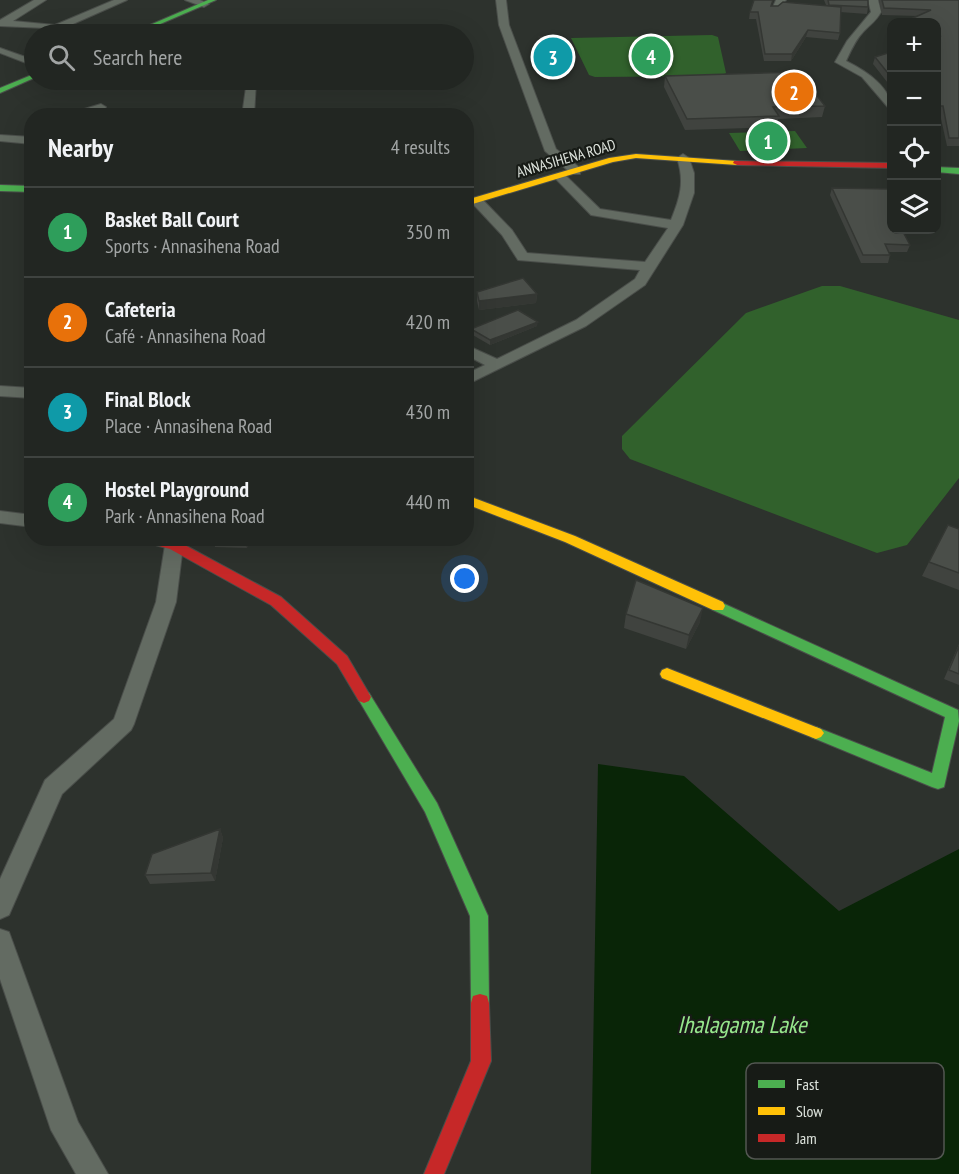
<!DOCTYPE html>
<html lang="en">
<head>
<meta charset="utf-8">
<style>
  :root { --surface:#222622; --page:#2a2e2a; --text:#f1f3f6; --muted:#a2a5a5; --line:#3f4340; --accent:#a0a69f }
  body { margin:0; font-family:"PT Sans Narrow",sans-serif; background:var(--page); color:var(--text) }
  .controls { position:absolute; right:18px; top:18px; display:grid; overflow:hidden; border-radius:12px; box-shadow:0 6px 24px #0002 }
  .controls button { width:54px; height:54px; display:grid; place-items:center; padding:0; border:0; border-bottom:2px solid var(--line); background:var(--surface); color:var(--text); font:30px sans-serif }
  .you { position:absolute; left:465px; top:579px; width:21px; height:21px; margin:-15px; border:4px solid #fff; border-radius:50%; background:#1a73e8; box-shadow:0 0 0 9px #1a73e833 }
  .badge { display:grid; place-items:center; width:39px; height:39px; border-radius:50%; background:var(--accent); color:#fff; font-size:20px; font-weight:700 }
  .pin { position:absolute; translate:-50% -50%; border:3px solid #fff; box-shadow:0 2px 6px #0006 }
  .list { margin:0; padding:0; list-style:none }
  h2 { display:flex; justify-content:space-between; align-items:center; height:78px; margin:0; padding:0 24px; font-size:26px }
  h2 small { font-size:20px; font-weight:400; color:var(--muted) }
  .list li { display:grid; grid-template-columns:39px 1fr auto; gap:18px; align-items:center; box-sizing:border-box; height:90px; padding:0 24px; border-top:2px solid var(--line) }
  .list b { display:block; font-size:22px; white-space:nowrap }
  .list p { margin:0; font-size:20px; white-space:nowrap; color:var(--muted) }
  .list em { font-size:20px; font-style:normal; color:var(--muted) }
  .icon { flex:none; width:33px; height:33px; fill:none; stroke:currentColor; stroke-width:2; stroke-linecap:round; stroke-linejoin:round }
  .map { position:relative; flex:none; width:959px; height:1174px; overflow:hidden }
  .search { position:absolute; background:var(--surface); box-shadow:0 6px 24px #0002; left:24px; top:24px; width:450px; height:66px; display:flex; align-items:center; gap:15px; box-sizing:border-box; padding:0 21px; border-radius:33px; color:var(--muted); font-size:22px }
  .panel { position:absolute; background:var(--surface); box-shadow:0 6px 24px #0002; left:24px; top:108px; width:450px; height:438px; border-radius:24px }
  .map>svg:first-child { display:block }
  .green { fill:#31612c }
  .water { fill:#092507 }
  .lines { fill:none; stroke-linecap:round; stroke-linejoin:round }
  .street-casing { stroke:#4a4e4a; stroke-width:2 }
  .fast-casing { stroke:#4a4e4a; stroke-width:2 }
  .slow-casing { stroke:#4a4e4a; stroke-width:2 }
  .jam-casing { stroke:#4a4e4a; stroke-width:2 }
  .street { fill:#636b62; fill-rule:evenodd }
  .fast { fill:#4caf50; fill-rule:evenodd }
  .slow { fill:#ffc107; fill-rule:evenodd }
  .jam { fill:#c62828; fill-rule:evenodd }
  .wall { fill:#40433f }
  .shaded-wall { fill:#343733 }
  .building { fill:#4a4e49; stroke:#343733; stroke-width:1.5 }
  .labels { text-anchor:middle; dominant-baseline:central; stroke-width:4.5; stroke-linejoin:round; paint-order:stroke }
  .far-street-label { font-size:15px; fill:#dee4dd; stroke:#171b16 }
  .near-water-label { font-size:24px; font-style:italic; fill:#96e78c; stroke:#171b16 }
  .key { fill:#171b16; stroke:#535752; stroke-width:1.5 }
  .key-label { font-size:16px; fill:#dee4dd }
</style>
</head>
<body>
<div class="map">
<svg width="959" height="1174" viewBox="0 0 959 1174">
  <rect width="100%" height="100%" fill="#2d322d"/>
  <path class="green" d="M712 35 718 37 726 73 721 76 595 77 589 75 571 38Z
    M795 131 807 148 740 151 729 133Z
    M822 286H840L959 320V478L907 545 877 553 630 459 622 449V436L746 313Z"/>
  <path class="water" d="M598 764 684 776 839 911 959 849V1174H591Z"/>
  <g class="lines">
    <g class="street-casing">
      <path id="street" d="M34 0H46L13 21 55 25 114 0H127L64 28 76 34H64L46 28 0 26V20Z
        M185 0H200L209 4 204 7Z
        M496 0H506L509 25 556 149 580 168V174H572L545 151 499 25Z
        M776 0H786L777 11H771Z
        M868 0H878L881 12C876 21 871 24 864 31 856 39 851 50 846 61 866 71 892 87 892 112L862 77 835 62 847 41 871 12Z
        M0 48 34 60V66L0 53Z
        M247 80 256 82 254 116H242Z
        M101 104 106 107 105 109 81 116H61Z
        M0 135 32 137V144L0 141Z
        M683 154 689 158 694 173V193L683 225 645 285 586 326 466 385V374L485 365 466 355V345L497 359 576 320 635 279 640 270 518 260 502 235 473 204V198H481L512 230 527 253 645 262 668 228 591 215 553 176 563 173 600 209 671 220C680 198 685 182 677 158Z
        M0 386 32 388V398L0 396Z
        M0 511 32 515V527L0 523Z
        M169 538H188L183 546 176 602 134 724 131 730 62 794 9 915 0 919V879L45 780 114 719 156 602 165 545Z
        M0 929 9 932 78 1122 108 1174H76L51 1130 0 979Z"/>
    </g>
    <g class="fast-casing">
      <path id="fast" d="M208 0H216L137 34H129Z
        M34 74V78L0 93V88Z
        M936 167 959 168V174L936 172Z
        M0 185 32 186V192L0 191Z
        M718 601 958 710 959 721 944 787 938 789 932 787 811 737 808 733 811 729 816 727 932 773 945 717 713 610 711 606 713 602Z
        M364 691 369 693 437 803 488 916 489 1003 487 1010 480 1012 473 1010 471 1003 470 916 425 812 357 697 359 693Z"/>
    </g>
    <g class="slow-casing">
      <path id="slow" d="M636 154 737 161 741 163 737 165 636 158 613 162 466 206V200L609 158Z
        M466 495 575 536 723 602 725 606 723 610H713L565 542 466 504Z
        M667 668 821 729 824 733 821 737 816 739 662 678 660 674 662 670Z"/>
    </g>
    <g class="jam-casing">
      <path id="jam" d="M734 161 892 163V168L737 165 733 163Z
        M140 538H166L179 542 281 597 347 656 371 697 369 701 364 703 359 701 337 664 271 605 170 549 141 541Z
        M480 994 487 996 489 1003 491 1061 444 1174H424L471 1061V1003L473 996Z"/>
    </g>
    <use href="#street" class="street"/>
    <use href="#fast" class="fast"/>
    <use href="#slow" class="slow"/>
    <use href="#jam" class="jam"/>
  </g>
  <path class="wall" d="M773 0 771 6H778L826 5 824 0H868V7L867 14 840 12V33L838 40 806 37 791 61H764L756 19H749L750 12Z
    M879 0H959V146H947L940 114H936V22L918 16 882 15Z
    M539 37 568 62V70H550L539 44Z
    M891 52V87L873 64 875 57Z
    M665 76 825 106 822 117 778 119 776 127 685 130 664 87Z
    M832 188 891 230 910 245 907 252H889L890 255 888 263H861L830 195Z
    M477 292 537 294 536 303 479 310 477 301Z
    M537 326 490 345 471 334V329Z
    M959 529V590L922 576 929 562Z
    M213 538H250L247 548 215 547Z
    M626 614 700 622 686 649 624 628Z
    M959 644V685L944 679Z
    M220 829 223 838 215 881 150 884 145 875Z"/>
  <path class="shaded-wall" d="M808 30 806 37 791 61 792 54Z
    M537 294 536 303 479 310V301Z
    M538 322 537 326 490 345V340Z
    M250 538 247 548 244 539Z
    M703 608 700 622 686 649 689 635Z
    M220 829 223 838 215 881 211 873Z"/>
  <path class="building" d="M754 0H773L771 6H778L783 2 841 7 840 33 808 30 792 54H765L758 12H750Z
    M828 0H868V7L829 5Z
    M882 0H959V138H949L943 106H936V38L941 36H936V22H904L931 10 884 8Z
    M557 36 568 62 550 63 539 37Z
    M891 52V77L875 57Z
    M799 72 825 106 773 107 779 116 687 119 665 76Z
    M832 188 891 189V230H902L910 245 885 244 890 255H863Z
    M523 278 537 294 479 301 477 292Z
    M518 310 538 322 490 340 471 329Z
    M948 525 959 529V573L929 562Z
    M636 580 703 608 689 635 626 614Z
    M959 646V674L949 670Z
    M220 829 211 873 145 875 152 854Z"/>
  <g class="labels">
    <g class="far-street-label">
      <text transform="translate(566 158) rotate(-16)">ANNASIHENA ROAD</text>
    </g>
    <g class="near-water-label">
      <text x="742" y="1024">Ihalagama Lake</text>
    </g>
  </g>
  <rect x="746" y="1063" width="198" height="96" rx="9" class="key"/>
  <rect x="758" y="1080" width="27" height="8" fill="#4caf50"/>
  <rect x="758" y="1107" width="27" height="8" fill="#ffc107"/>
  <rect x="758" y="1134" width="27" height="8" fill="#c62828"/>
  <g class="key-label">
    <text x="796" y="1090">Fast</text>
    <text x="796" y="1117">Slow</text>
    <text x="796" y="1144">Jam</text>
  </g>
</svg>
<div class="controls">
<button>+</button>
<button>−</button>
<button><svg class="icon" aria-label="locate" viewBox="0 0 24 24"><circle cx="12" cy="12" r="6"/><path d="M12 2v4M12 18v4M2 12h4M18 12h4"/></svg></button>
<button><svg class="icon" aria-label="layers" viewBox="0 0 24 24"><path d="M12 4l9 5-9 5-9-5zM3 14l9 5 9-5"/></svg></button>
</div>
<div class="you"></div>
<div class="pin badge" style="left:768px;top:141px;background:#2e9e5b">1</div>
<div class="pin badge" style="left:794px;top:92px;background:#e8710a">2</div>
<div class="pin badge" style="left:553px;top:57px;background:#0f9aa8">3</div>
<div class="pin badge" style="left:651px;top:56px;background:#2e9e5b">4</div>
<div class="search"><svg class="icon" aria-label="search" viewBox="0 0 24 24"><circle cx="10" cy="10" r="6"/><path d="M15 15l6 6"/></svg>Search here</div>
<section class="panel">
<h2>Nearby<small>4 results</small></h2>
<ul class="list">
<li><span class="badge" style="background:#2e9e5b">1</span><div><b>Basket Ball Court</b><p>Sports · Annasihena Road</p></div><em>350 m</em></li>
<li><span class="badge" style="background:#e8710a">2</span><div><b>Cafeteria</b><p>Café · Annasihena Road</p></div><em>420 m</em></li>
<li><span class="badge" style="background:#0f9aa8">3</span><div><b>Final Block</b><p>Place · Annasihena Road</p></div><em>430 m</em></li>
<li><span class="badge" style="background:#2e9e5b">4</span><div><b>Hostel Playground</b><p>Park · Annasihena Road</p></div><em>440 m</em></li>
</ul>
</section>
</div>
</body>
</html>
